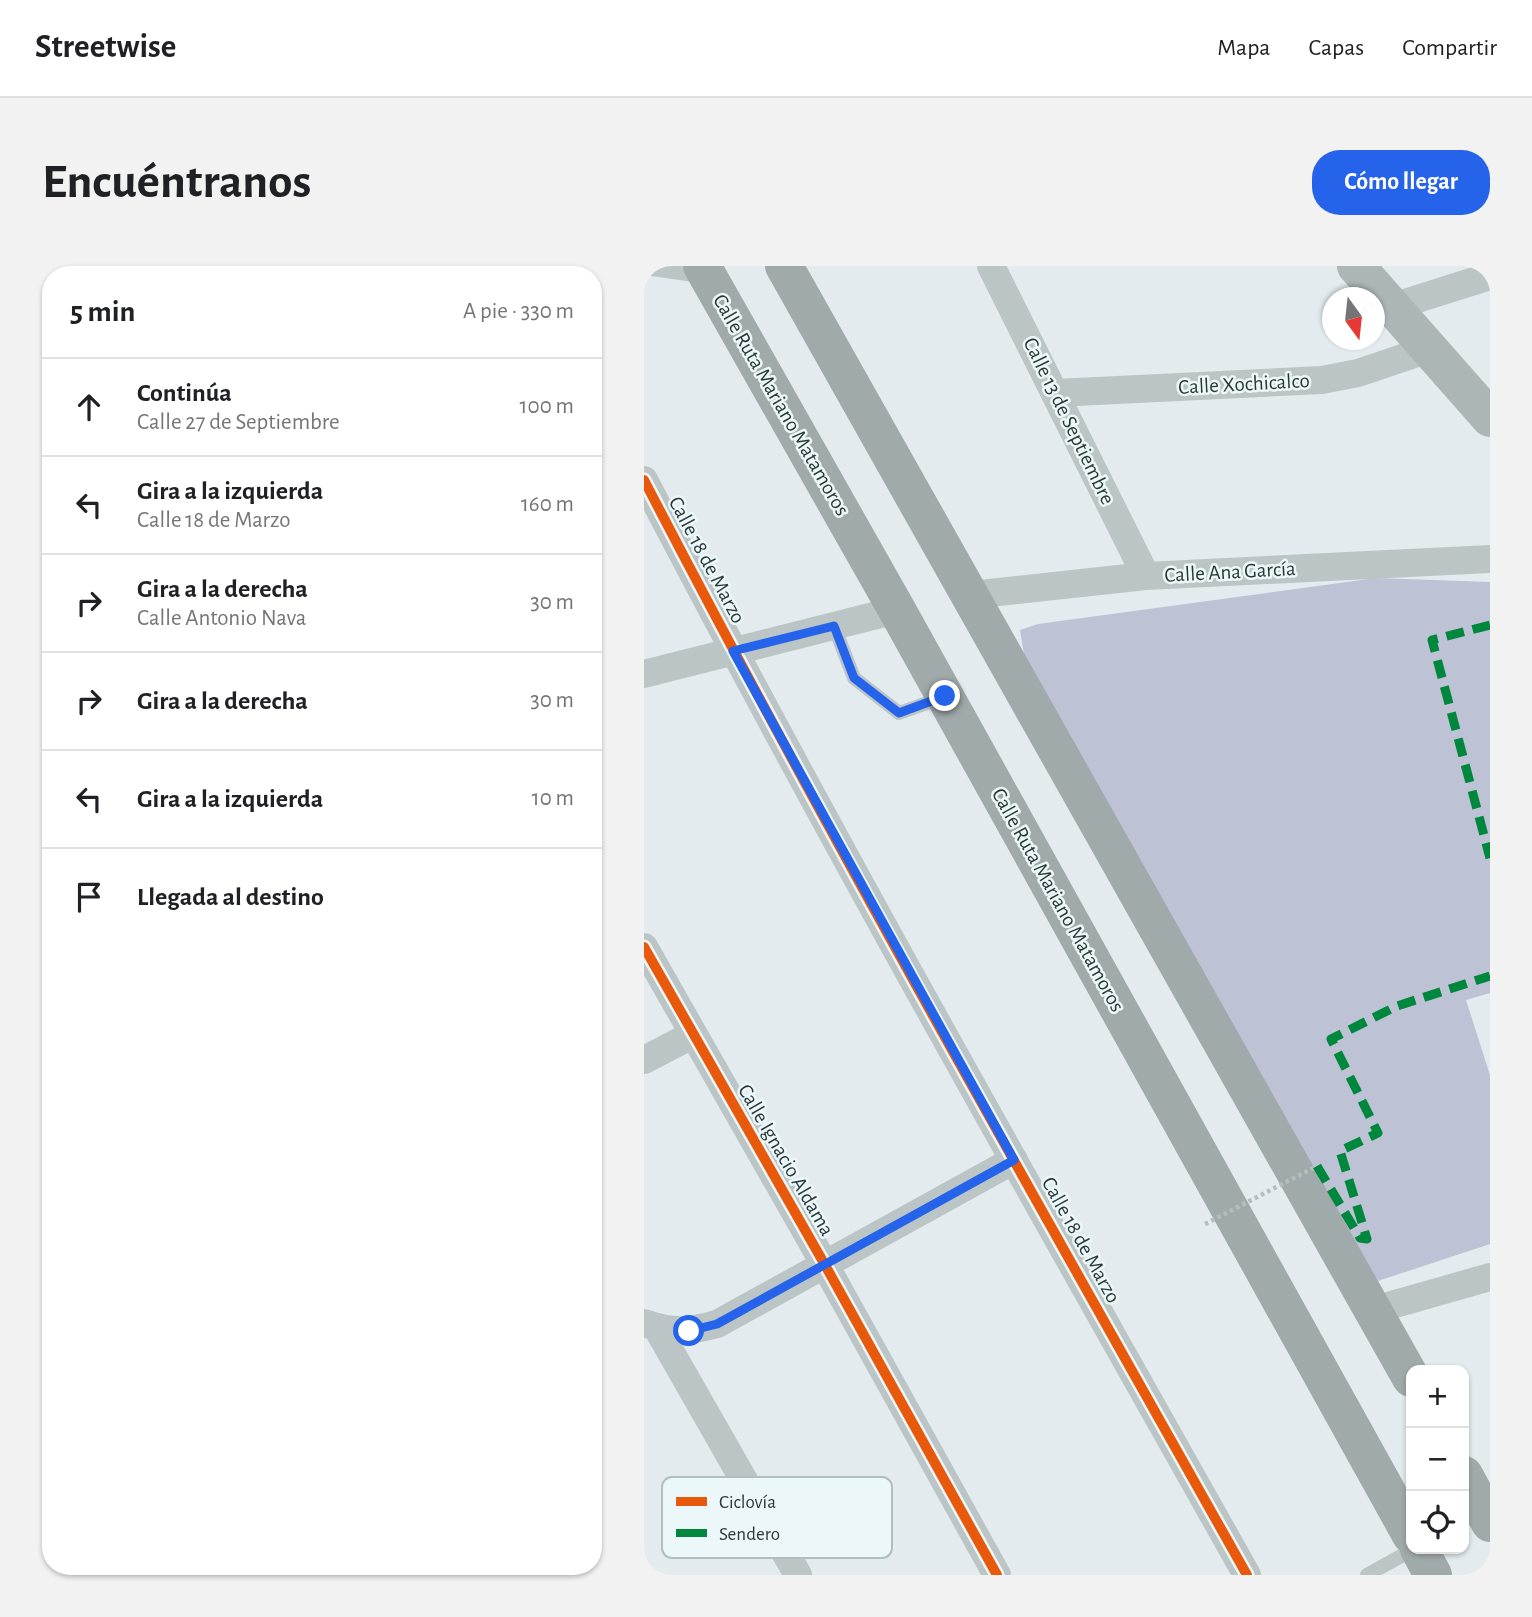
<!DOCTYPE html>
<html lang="es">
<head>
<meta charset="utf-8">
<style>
  :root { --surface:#fff; --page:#f2f2f2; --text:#202124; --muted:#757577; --line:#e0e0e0; --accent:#2563eb }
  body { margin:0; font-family:"Alegreya Sans",sans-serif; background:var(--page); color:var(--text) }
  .controls { position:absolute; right:21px; bottom:21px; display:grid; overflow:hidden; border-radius:14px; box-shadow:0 2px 5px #0004 }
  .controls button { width:63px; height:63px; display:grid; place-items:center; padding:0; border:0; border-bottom:2px solid var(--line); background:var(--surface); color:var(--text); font:35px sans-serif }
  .compass { position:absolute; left:678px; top:21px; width:63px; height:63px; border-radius:50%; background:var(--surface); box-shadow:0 2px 5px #0004; rotate:165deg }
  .stop { position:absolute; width:21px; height:21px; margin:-16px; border:5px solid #2563eb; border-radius:50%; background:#fff }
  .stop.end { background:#2563eb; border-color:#fff; box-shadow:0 2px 7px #0008 }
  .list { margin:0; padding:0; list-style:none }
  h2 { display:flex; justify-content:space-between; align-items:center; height:91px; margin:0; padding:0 28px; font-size:30px }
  h2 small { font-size:23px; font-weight:400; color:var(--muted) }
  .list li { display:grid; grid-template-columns:46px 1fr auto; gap:21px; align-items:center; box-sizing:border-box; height:98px; padding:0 28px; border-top:2px solid var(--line) }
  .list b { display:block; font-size:26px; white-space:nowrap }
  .list p { margin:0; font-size:23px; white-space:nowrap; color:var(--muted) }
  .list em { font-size:23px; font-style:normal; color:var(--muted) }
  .icon { flex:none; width:38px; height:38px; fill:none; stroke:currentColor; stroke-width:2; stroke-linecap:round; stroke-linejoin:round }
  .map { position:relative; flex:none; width:846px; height:1309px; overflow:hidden; border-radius:28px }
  header { display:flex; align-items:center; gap:42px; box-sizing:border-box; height:98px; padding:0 35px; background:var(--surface); border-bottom:2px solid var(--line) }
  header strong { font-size:33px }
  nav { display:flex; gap:38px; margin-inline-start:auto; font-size:24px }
  .intro { display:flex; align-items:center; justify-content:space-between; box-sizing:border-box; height:168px; padding:0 42px }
  h1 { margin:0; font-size:49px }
  .button { padding:18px 32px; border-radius:28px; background:var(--accent); color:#fff; font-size:24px; font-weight:700 }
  main { display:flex; gap:42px; padding:0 42px }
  aside { flex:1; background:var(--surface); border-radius:28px; box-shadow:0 2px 5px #0004 }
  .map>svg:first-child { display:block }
  .green { fill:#bec2d5 }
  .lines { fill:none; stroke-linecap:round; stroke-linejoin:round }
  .service { stroke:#bcc5c6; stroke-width:14 }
  .minor { stroke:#bcc5c6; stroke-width:28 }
  .secondary { stroke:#adb6b7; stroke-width:38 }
  .primary { stroke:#a1aaab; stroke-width:38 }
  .path-bridge { stroke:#b4bebf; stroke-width:4.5; stroke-dasharray:3.5 3.5; stroke-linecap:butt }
  .quiet { stroke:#00873e; stroke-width:9; stroke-dasharray:18 9; stroke-linecap:butt }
  .cycleway-casing { stroke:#ebf7f9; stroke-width:15 }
  .cycleway { stroke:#e8590c; stroke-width:10 }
  .route { stroke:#2563eb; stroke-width:9 }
  .labels { text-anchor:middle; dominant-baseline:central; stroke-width:5; stroke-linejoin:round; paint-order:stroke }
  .street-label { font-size:21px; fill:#2a3837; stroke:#ebf7f9 }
  .key { fill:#ebf7f9; stroke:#b1bebf; stroke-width:2 }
  .key-label { font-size:19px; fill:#2a3837 }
</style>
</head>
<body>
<header>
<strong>Streetwise</strong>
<nav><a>Mapa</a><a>Capas</a><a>Compartir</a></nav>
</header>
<div class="intro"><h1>Encuéntranos</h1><a class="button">Cómo llegar</a></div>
<main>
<aside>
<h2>5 min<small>A pie · 330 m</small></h2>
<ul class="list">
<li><svg class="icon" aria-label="ahead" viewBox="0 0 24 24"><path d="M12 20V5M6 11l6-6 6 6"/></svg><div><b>Continúa</b><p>Calle 27 de Septiembre</p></div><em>100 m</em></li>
<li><svg class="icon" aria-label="left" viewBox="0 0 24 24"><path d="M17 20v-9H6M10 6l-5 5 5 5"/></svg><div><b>Gira a la izquierda</b><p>Calle 18 de Marzo</p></div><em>160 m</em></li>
<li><svg class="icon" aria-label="right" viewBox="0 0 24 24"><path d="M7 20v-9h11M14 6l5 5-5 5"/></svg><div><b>Gira a la derecha</b><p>Calle Antonio Nava</p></div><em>30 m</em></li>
<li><svg class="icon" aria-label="right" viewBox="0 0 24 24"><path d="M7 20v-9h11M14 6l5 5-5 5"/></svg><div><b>Gira a la derecha</b></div><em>30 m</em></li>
<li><svg class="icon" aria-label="left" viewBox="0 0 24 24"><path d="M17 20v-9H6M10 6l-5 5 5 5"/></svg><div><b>Gira a la izquierda</b></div><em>10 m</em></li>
<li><svg class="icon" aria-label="arrive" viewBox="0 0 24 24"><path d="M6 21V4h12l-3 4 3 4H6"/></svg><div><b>Llegada al destino</b></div></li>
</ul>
</aside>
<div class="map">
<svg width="846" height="1309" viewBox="0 0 846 1309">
  <rect width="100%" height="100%" fill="#e3ebee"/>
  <path class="green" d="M732 312 846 316V727L822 734 846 809V978L734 1015 381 394 376 364 394 358Z"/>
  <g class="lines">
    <path class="service" d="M0 2 57 10
      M190 360 210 412 255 447 300 431
      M723 1309 770 1283"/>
    <path class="minor" d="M347 0 502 310
      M748 41 846 10
      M411 127 678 114 714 107 785 83
      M0 214C192 584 399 946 603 1309
      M327 329 502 310 846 293
      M0 408 253 344
      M0 681 181 999 353 1309
      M0 794 48 769
      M730 1044 846 1011
      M0 1057C29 1067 44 1066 73 1058L370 894
      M13 1062 154 1309"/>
    <path class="secondary" d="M712 0 846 152"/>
    <path class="primary" d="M58 0 253 344 767 1269
      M140 0 767 1112
      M820 1209 846 1257
      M775 1283 789 1309"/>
    <path class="path-bridge" d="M561 958 673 900"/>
    <path class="quiet" d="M846 359 788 374 846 592
      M673 900 716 972 723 973 696 885 734 867 687 773 753 740 846 710"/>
    <g class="cycleway-casing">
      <path id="cycleway" d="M0 214C192 584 399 946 603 1309
        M0 681 181 999 353 1309"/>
    </g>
    <use href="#cycleway" class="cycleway"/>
  </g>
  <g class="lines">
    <path class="route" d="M45 1065 73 1058 370 894 89 385 190 360 210 412 255 447 301 430"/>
  </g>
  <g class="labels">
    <g class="street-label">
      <text transform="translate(600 118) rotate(-3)">Calle Xochicalco</text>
      <text transform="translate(137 139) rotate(60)">Calle Ruta Mariano Matamoros</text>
      <text transform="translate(425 155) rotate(64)">Calle 13 de Septiembre</text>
      <text transform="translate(63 294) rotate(62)">Calle 18 de Marzo</text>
      <text transform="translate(586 306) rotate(-3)">Calle Ana García</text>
      <text transform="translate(414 634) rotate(61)">Calle Ruta Mariano Matamoros</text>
      <text transform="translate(142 894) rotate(60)">Calle Ignacio Aldama</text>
      <text transform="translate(437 974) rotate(61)">Calle 18 de Marzo</text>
    </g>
  </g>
  <rect x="18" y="1211" width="230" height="81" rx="10" class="key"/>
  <rect x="32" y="1231" width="31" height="9" fill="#e8590c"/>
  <rect x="32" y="1263" width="31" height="8" fill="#00873e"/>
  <g class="key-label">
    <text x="75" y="1242">Ciclovía</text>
    <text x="75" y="1274">Sendero</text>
  </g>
</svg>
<div class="controls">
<button>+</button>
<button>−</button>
<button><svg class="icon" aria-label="locate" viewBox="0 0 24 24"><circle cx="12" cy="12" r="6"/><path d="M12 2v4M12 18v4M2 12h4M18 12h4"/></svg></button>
</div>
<svg class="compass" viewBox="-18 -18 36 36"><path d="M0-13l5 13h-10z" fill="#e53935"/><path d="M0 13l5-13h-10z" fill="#757577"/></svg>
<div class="stop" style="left:45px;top:1065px"></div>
<div class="stop end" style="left:301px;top:430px"></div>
</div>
</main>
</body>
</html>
